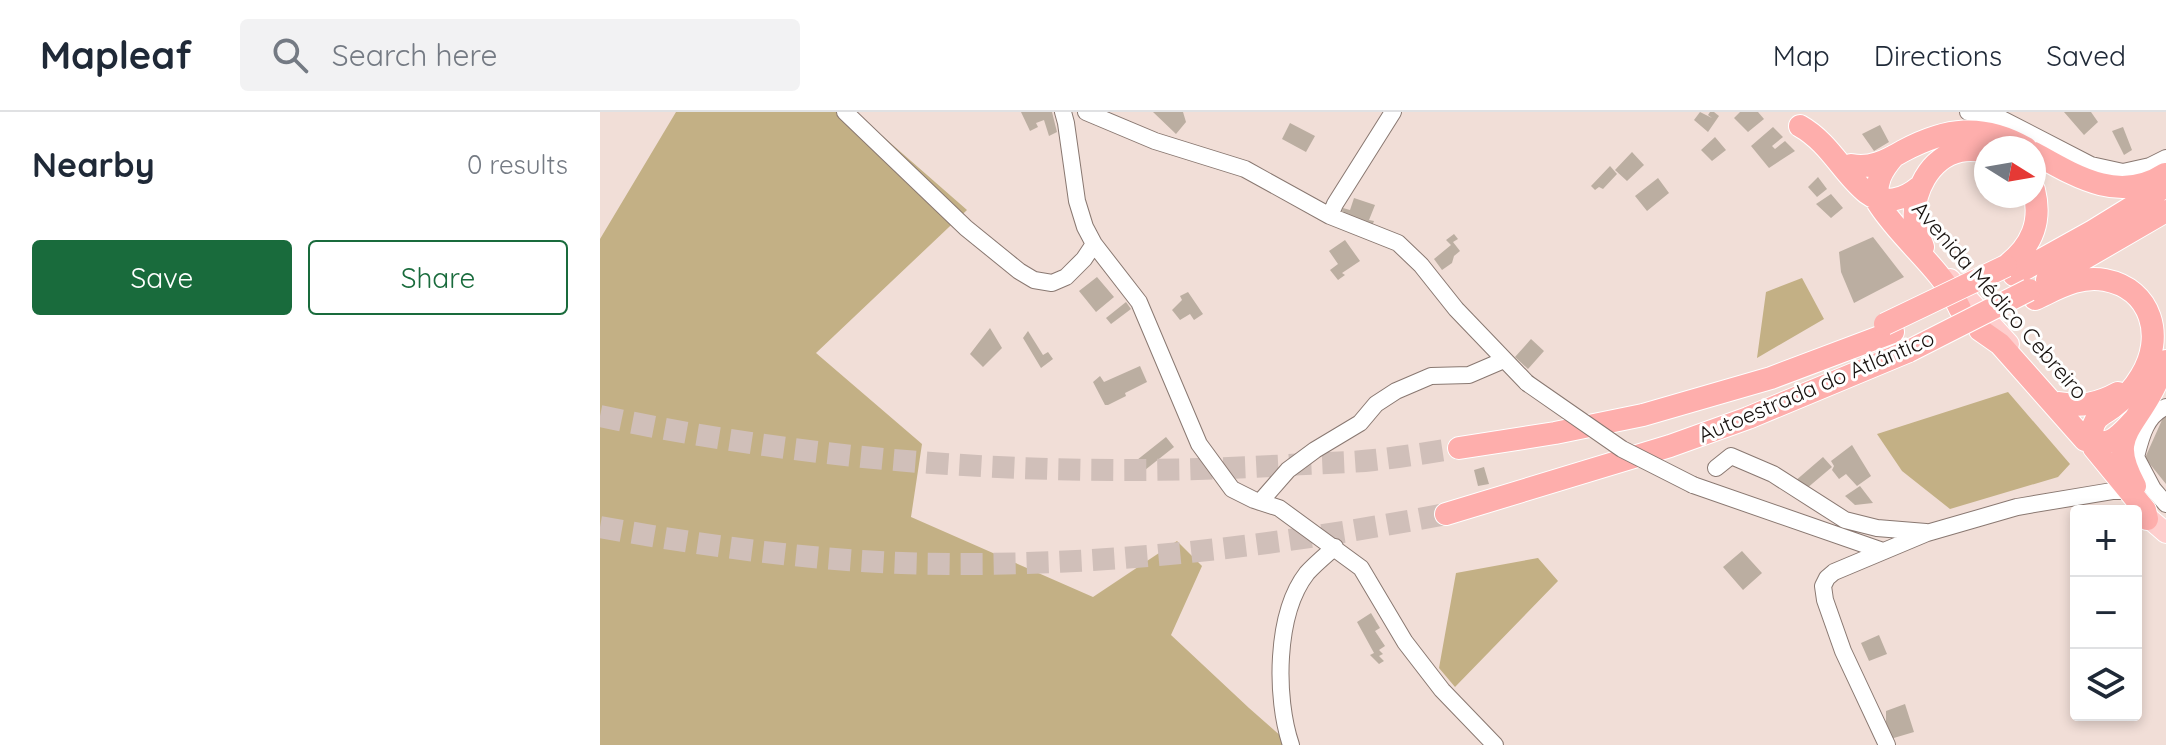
<!DOCTYPE html>
<html lang="en">
<head>
<meta charset="utf-8">
<style>
  :root { --surface:#fff; --page:#f2f2f3; --text:#1f2937; --muted:#747a83; --line:#e0e1e3; --accent:#196b3c }
  body { margin:0; font-family:Quicksand,sans-serif; background:var(--page); color:var(--text) }
  .controls { position:absolute; right:24px; bottom:24px; display:grid; overflow:hidden; border-radius:8px; box-shadow:0 4px 12px #0003 }
  .controls button { width:72px; height:72px; display:grid; place-items:center; padding:0; border:0; border-bottom:2px solid var(--line); background:var(--surface); color:var(--text); font:40px sans-serif }
  .compass { position:absolute; left:1374px; top:24px; width:72px; height:72px; border-radius:50%; background:var(--surface); box-shadow:0 4px 12px #0003; rotate:101deg }
  .list { margin:0; padding:0; list-style:none }
  h2 { display:flex; justify-content:space-between; align-items:center; height:104px; margin:0; padding:0 32px; font-size:34px }
  h2 small { font-size:26px; font-weight:400; color:var(--muted) }
  .actions { display:flex; gap:16px; padding:24px 32px }
  .actions a { flex:1; padding:18px 0; border:2px solid var(--accent); border-radius:8px; text-align:center; font-size:28px; color:var(--accent) }
  .actions .main { background:var(--accent); color:#fff }
  .icon { flex:none; width:44px; height:44px; fill:none; stroke:currentColor; stroke-width:2; stroke-linecap:round; stroke-linejoin:round }
  .map { position:relative; flex:none; width:1566px; height:633px; overflow:hidden }
  header { display:flex; align-items:center; gap:48px; box-sizing:border-box; height:112px; padding:0 40px; background:var(--surface); border-bottom:2px solid var(--line) }
  header strong { font-size:38px }
  nav { display:flex; gap:44px; margin-inline-start:auto; font-size:28px }
  .search { width:560px; height:72px; background:var(--page); display:flex; align-items:center; gap:20px; box-sizing:border-box; padding:0 28px; border-radius:8px; color:var(--muted); font-size:30px }
  main { display:flex }
  aside { flex:1; background:var(--surface) }
  .map>svg:first-child { display:block }
  .green { fill:#c3b085 }
  .building { fill:#bbaea1 }
  .lines { fill:none; stroke-linecap:round; stroke-linejoin:round }
  .highway-tunnel { stroke:#d0bfb9; stroke-width:22; stroke-dasharray:22 11; stroke-linecap:butt }
  .minor-casing { stroke:#897871; stroke-width:18 }
  .major-casing { stroke:#fff; stroke-width:22 }
  .highway-casing { stroke:#fff; stroke-width:24 }
  .minor { stroke:#fff; stroke-width:16 }
  .major { stroke:#fececd; stroke-width:20 }
  .highway { stroke:#feaeac; stroke-width:22 }
  .minor-bridge-casing { stroke:#897871; stroke-width:18; stroke-linecap:butt }
  .highway-bridge-casing { stroke:#fff; stroke-width:24; stroke-linecap:butt }
  .minor-bridge { stroke:#fff; stroke-width:16 }
  .highway-bridge { stroke:#feaeac; stroke-width:22 }
  .labels { text-anchor:middle; dominant-baseline:central; stroke-width:6; stroke-linejoin:round; paint-order:stroke }
  .street-label { font-size:22px; fill:#18120f; stroke:#fff }
</style>
</head>
<body>
<header>
<strong>Mapleaf</strong>
<div class="search"><svg class="icon" aria-label="search" viewBox="0 0 24 24"><circle cx="10" cy="10" r="6"/><path d="M15 15l6 6"/></svg>Search here</div>
<nav><a>Map</a><a>Directions</a><a>Saved</a></nav>
</header>
<main>
<aside>
<h2>Nearby<small>0 results</small></h2>
<ul class="list">
</ul>
<div class="actions"><a class="main">Save</a><a>Share</a></div>
</aside>
<div class="map">
<svg width="1566" height="633" viewBox="0 0 1566 633">
  <rect width="100%" height="100%" fill="#f1ded7"/>
  <path class="green" d="M76 0H255L367 98 216 241 322 332 311 405 493 485 577 429 602 454 571 523 649 596 691 633H0V127Z
    M1202 166 1224 207 1157 246 1166 180Z
    M1408 280 1470 352 1458 365 1350 397 1302 359 1277 322Z
    M938 446 958 469 855 575 839 556 856 461Z"/>
  <path class="building" d="M421 0H452L457 20 449 24 444 8 436 11 438 15 430 19Z
    M553 0H583L586 10 576 22Z
    M1100 0 1112 6 1108 3 1110 0H1114L1119 4 1108 20 1094 8Z
    M1140 0H1158L1164 7 1148 20 1134 6Z
    M1464 0H1491L1498 10 1484 23Z
    M690 11 715 24 706 40 682 27Z
    M1280 13 1289 30 1274 39 1262 22Z
    M1173 15 1183 25 1172 34 1175 37 1185 29 1195 39 1169 56 1151 34Z
    M1523 15 1532 38 1524 43 1512 19Z
    M1115 25 1126 38 1112 49 1101 38Z
    M1032 40 1044 53 1027 69 1015 58Z
    M1010 54 1017 62 1003 77 999 75 995 78 991 74Z
    M1218 65 1227 77 1217 85 1208 75Z
    M1058 66 1069 81 1047 99 1035 84Z
    M1231 82 1243 96 1231 106 1216 92Z
    M754 86 775 93 769 108 774 109 772 114 741 102 743 96 750 98Z
    M854 122 858 127 853 130 860 139 854 144 852 151 842 158 834 147 851 133 846 128Z
    M1273 125 1304 165 1254 191 1241 160 1239 140Z
    M745 128 760 149 742 161 745 163 738 168 730 158 738 152 729 139Z
    M497 165 514 185 496 200 479 179Z
    M588 180 603 202 594 208 590 202 580 208 572 198 582 188 580 184Z
    M526 190 531 197 511 212 506 206Z
    M390 216 402 236 383 255 370 242Z
    M428 219 443 243 448 240 453 247 441 256 423 226Z
    M931 227 944 239 928 257 915 245Z
    M540 254 547 270 525 281 526 284 508 293H505L493 270 500 264 504 270Z
    M1566 299V372L1545 346Z
    M566 325 574 335 545 358 537 348Z
    M1252 333 1271 364 1257 374 1246 362 1239 367 1232 358 1234 354 1231 349Z
    M1223 345 1232 355 1206 377 1194 370Z
    M884 355 889 372 878 374 874 358Z
    M1260 374 1273 391 1255 393 1245 384Z
    M1142 439 1162 461 1143 478 1123 455Z
    M771 501 780 516 775 519 785 534 779 538 783 542 779 544 784 549 779 552 770 543 774 541 757 510Z
    M1279 523 1287 542 1269 549 1261 531Z
    M1305 592 1314 620 1287 628 1280 612 1286 610V599Z"/>
  <g class="lines">
    <path class="highway-tunnel" d="M0 304C225 352 460 367 689 353 718 351 746 351 774 348 802 345 831 340 859 336
      M0 415C100 433 200 447 302 451 485 457 666 436 846 402"/>
    <g class="minor-casing">
      <path id="minor" d="M245 0 366 116 419 159 434 168 452 171 466 165 484 147 494 132
        M463 0 466 11 477 89 485 115 494 132 539 190 599 332 632 377 654 388 679 396 761 456 805 530 842 578 895 633
        M486 0 555 29 645 57 730 104 798 131 821 153 856 197 927 271
        M1368 0 1394 3 1491 53 1523 60 1550 54 1566 46
        M730 104 735 92 793 0
        M1566 295C1546 303 1541 325 1536 345L1553 377 1566 392
        M1116 356 1131 344 1173 362 1245 408 1277 416 1326 420
        M1093 373 1283 439
        M660 390 688 358 715 338 760 311 776 292 796 279 831 264 869 263 904 248
        M691 633C675 586 675 502 707 461 715 452 726 443 735 435
        M1287 633 1243 539 1225 488 1223 474 1227 466 1234 460 1327 421 1417 395 1512 379H1521"/>
    </g>
    <g class="major-casing">
      <path id="major" d="M1350 167 1409 232
        M1537 396 1566 421"/>
    </g>
    <g class="highway-casing">
      <path id="highway" d="M1200 14C1230 31 1243 62 1267 81 1284 94 1305 87 1319 75
        M1434 41C1475 64 1519 92 1565 62
        M1294 44C1281 59 1275 70 1278 91 1302 129 1342 156 1360 197
        M1251 53C1270 57 1286 49 1303 39 1346 16 1382 11 1426 36
        M1323 135C1320 127 1316 118 1315 110 1312 81 1329 46 1360 39 1368 37 1378 38 1386 39
        M1406 154C1432 134 1442 110 1434 78
        M1414 163 1493 119 1566 74
        M1447 168 1566 99
        M1435 187C1457 177 1479 163 1505 168 1552 177 1565 225 1541 264 1534 276 1524 287 1512 296 1508 299 1501 302 1497 307 1490 315 1492 327 1494 336L1545 398 1547 407
        M1380 218 1400 232 1485 328C1511 336 1518 325 1534 308
        M1459 291C1481 295 1498 292 1518 281
        M859 336 955 321 1043 303 1171 266 1293 220
        M1535 374C1510 328 1528 322 1550 283 1556 273 1561 260 1566 249
        M846 402 1070 334 1148 306 1309 239"/>
    </g>
    <use href="#minor" class="minor"/>
    <use href="#major" class="major"/>
    <use href="#highway" class="highway"/>
    <g class="minor-bridge-casing">
      <path id="minor-bridge" d="M927 271 1022 337 1093 373"/>
    </g>
    <g class="highway-bridge-casing">
      <path id="highway-bridge" d="M1285 212 1406 154
        M1309 239 1429 178"/>
    </g>
    <use href="#minor-bridge" class="minor-bridge"/>
    <use href="#highway-bridge" class="highway-bridge"/>
  </g>
  <g class="labels">
    <g class="street-label">
      <text transform="translate(1400 188) rotate(49)">Avenida Médico Cebreiro</text>
      <text transform="translate(1216 274) rotate(-23)">Autoestrada do Atlántico</text>
    </g>
  </g>
</svg>
<div class="controls">
<button>+</button>
<button>−</button>
<button><svg class="icon" aria-label="layers" viewBox="0 0 24 24"><path d="M12 4l9 5-9 5-9-5zM3 14l9 5 9-5"/></svg></button>
</div>
<svg class="compass" viewBox="-18 -18 36 36"><path d="M0-13l5 13h-10z" fill="#e53935"/><path d="M0 13l5-13h-10z" fill="#747a83"/></svg>
</div>
</main>
</body>
</html>
